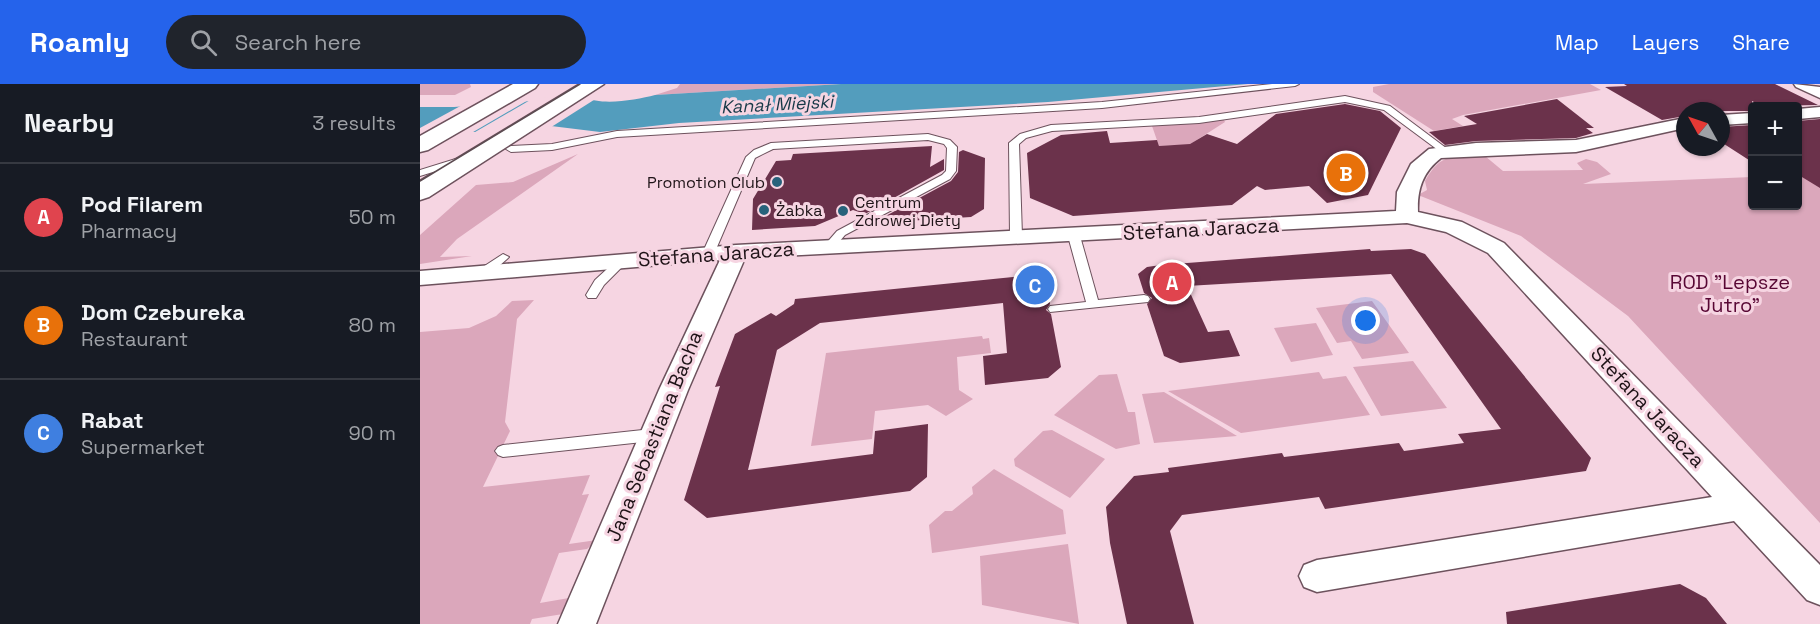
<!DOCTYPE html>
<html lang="en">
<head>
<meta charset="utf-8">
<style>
  :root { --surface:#171b24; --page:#20242c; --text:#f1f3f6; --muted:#9ea1a6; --line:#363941; --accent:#2563eb }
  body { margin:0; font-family:"Space Grotesk",sans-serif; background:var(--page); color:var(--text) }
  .controls { position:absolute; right:18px; top:18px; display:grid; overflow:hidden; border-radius:6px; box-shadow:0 2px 4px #0004 }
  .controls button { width:54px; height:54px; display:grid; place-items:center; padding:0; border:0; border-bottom:2px solid var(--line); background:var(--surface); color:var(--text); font:30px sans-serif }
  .compass { position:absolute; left:1256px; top:18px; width:54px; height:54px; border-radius:50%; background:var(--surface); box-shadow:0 2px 4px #0004; rotate:310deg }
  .you { position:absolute; left:946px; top:237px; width:21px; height:21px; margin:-15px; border:4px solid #fff; border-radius:50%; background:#1a73e8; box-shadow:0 0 0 9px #1a73e833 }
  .badge { display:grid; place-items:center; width:39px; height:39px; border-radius:50%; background:var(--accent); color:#fff; font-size:20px; font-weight:700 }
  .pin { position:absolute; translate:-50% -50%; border:3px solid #fff; box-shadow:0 2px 6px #0006 }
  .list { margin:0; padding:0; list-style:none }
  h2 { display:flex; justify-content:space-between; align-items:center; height:78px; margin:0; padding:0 24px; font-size:26px }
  h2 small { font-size:20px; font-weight:400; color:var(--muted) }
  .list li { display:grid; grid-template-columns:39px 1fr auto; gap:18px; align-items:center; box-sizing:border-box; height:108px; padding:0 24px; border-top:2px solid var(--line) }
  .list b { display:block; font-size:22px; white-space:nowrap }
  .list p { margin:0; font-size:20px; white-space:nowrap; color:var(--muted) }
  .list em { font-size:20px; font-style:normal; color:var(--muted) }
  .icon { flex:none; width:33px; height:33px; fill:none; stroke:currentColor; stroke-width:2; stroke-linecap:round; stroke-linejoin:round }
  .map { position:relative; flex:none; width:1400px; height:540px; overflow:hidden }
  header { display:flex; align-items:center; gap:36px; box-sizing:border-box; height:84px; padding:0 30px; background:var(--accent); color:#fff }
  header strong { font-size:28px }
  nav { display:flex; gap:33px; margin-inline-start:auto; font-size:21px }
  .search { width:420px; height:54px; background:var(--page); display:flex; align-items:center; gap:15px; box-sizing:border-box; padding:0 21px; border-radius:33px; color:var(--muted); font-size:22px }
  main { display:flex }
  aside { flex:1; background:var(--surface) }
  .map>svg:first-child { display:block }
  .green { fill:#dba7bb }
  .water { fill:#539dbd }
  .pier { fill:#f6d5e2 }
  .building { fill:#6b324b }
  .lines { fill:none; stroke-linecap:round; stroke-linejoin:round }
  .service-casing { stroke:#6d525d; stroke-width:2 }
  .minor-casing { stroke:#6d525d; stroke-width:3 }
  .secondary-casing { stroke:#6d525d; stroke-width:3 }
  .service { fill:#fff; fill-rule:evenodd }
  .minor { fill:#fff; fill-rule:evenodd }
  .secondary { fill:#fff; fill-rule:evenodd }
  .tram { stroke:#5c4b51; stroke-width:1.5 }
  .poi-dot { fill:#27627b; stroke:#f6d5e2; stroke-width:2 }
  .labels { text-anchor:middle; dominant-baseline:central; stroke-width:6; stroke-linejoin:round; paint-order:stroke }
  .far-poi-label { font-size:16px; fill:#1e1317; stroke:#f6d5e2; text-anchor:start }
  .far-water-label { font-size:18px; font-style:italic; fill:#173948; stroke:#f6d5e2 }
  .street-label { font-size:20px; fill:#1e1317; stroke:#f6d5e2 }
  .park-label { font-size:20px; fill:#580734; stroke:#f6d5e2 }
</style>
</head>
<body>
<header>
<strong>Roamly</strong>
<div class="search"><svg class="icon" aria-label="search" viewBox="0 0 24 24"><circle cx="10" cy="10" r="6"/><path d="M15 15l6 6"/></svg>Search here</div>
<nav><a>Map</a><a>Layers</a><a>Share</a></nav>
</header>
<main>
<aside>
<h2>Nearby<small>3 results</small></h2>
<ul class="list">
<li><span class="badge" style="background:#e0444e">A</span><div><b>Pod Filarem</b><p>Pharmacy</p></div><em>50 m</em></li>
<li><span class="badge" style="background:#e8710a">B</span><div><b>Dom Czebureka</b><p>Restaurant</p></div><em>80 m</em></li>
<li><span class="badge" style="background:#3f7fe0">C</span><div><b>Rabat</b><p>Supermarket</p></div><em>90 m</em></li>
</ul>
</aside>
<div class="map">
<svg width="1400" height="540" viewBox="0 0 1400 540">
  <rect width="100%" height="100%" fill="#f6d5e2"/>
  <path class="green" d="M0 0H50L51 3 35 11H0Z
    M260 0H421L235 11 257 4Z
    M969 0H1170L1181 6 1043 31 1032 35 1043 42 1014 47 953 8V3Z
    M803 34 805 38 769 61 739 62 732 42Z
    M158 70 37 155 20 173 52 172 0 180V151L56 101 93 98Z
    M1065 72 1083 87 1163 86 1157 79 1166 75 1177 78 1191 90 1163 100 1332 93V122H1378V91L1400 89V439L1208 232 1101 152 998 111 1007 106 1005 97C1022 67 1032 74 1065 72Z
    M114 216 97 235 85 338 90 347 63 403 170 391 162 411 169 410 149 460 177 456 167 465 139 469 120 519 149 514 143 530 112 535 110 540H0V248L49 244 76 232 92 217Z
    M952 217 989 269 942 275 931 257 917 259 896 224Z
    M896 239 913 271 871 278 854 244Z
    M562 252 563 255 569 254 571 269 537 273 539 306 553 315 526 332 508 321 455 327 452 355 391 362 406 269Z
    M993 277 1027 324 961 332 933 283Z
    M899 288 903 295 926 292 950 331 821 349 748 307Z
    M697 290 708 328H715L720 360 696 365 634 331 679 291Z
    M744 308 817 352 734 359 722 310Z
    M632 346 685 375 650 414 595 382 594 375 623 347Z
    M574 385 643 426 646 450 512 469 509 441 525 427H532L553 410 552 403Z
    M648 460 659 540 562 521 560 472Z"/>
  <path class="water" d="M421 0H828L628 18 259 39 180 48 131 42 110 48H0V23H34L164 13C182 22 216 16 235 11Z"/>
  <path class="pier" d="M164 10 177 14 125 47 111 51H50L112 15Z
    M110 15 48 51H0V44L46 19Z"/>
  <path class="building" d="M1204 0H1355L1398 21 1342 22 1332 17V27H1265V32L1242 36 1185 3 1207 2Z
    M1137 15 1174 44H1166L1173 49 1156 54 1056 57 1025 61 1009 48 1057 40 1044 32Z
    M925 20 960 27 981 44 948 111 907 119 889 102 845 106 837 102 812 121 653 132 610 114 607 69 641 51 687 47 690 59 737 56 739 62 770 60 787 50 817 60 856 30Z
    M1400 35V104L1377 90V37Z
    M1332 41V78L1301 58V43Z
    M512 62 510 83 524 75V86L445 130 433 126 395 142 332 146 333 115 356 77 371 76 373 70Z
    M543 66 565 74 564 125 551 133 471 138 460 135 531 97 538 88 539 68Z
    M950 165 951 167 991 165 1005 170 1171 374 1166 387 905 425 899 413 762 431 750 447 774 540H707L690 459 686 423 714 392 749 388 748 384 862 369 864 373 979 359 984 367 1044 359 1038 350 1081 345 971 190 767 202 788 248 809 246 820 272 760 279 744 272 727 220 732 214 724 209 718 190 727 183 741 181Z
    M613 191 626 197 630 220 626 226 631 230 641 283 628 294 565 301 563 272 587 269 583 219 400 239 357 266 328 386 453 370 455 347 508 340 507 393 490 407 287 434 264 416 300 302 295 303 315 250 351 229 356 232 374 220 375 215Z
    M1260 500 1286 514 1307 540H1087L1086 528Z"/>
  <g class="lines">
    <g class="service-casing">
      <path id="service" d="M852 0H879L875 2 682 24 197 53 132 66 91 68 86 65 91 62 132 60 197 47 682 18Z
        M925 12 970 22 1030 67 1022 69 964 26 925 18 779 39 632 47 606 54 599 60 602 152 596 155 590 152 589 59 600 50 631 41 779 33Z
        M508 50 530 56 537 63 536 87 530 95 425 151 413 165 409 166 403 163 417 147 522 91 526 87 527 64 524 60 508 56 353 65 335 74 294 170 288 173 282 170 326 73 334 66 351 59Z
        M42 73 45 74V78L0 92V86Z
        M654 149 660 152 678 216 724 211 728 212 730 215 728 218 630 228 628 225 630 222 666 218 648 152Z
        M83 170 89 173 87 175 71 189H63L61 186 63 183Z
        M203 173 209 176 184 201 176 214H168L166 211 175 196 199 174Z
        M232 345 237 347 240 351 237 355 232 357 83 373 78 371 75 367 78 363 83 361Z"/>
    </g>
    <g class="minor-casing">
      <path id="minor" d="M1374 0 1400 3V14L1376 3Z
        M1400 23V33L1378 35V25Z
        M1332 29V39L1301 41V31Z
        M1265 34V44L1156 68 1021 74C1003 88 997 105 998 128L1042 138 1084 159 1400 481V521L1387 516 1314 437 897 508 884 503 879 492 884 481 897 476 1292 413 1068 169 1026 148 987 139 325 174 268 306 176 540H138L239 306 300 176 0 201V187L316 161 976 127 977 108 991 80 1009 65 1056 59 1156 56Z"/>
    </g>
    <g class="secondary-casing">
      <path id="secondary" d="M93 0H118L115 4 8 66 0 68V52Z
        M160 0H184L9 113 0 116V97Z"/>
    </g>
    <use href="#service" class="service"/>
    <use href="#minor" class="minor"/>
    <use href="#secondary" class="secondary"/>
    <path class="tram" d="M0 97 160 0"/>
  </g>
  <g class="poi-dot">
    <circle cx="357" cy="98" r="6"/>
    <circle cx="344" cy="126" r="6"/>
    <circle cx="423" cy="127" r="6"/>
  </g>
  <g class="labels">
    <g class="far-poi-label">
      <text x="345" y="98" text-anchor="end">Promotion Club</text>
      <text x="435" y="118">Centrum<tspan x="435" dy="18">Zdrowej Diety</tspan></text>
      <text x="356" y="126">Żabka</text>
    </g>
    <g class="far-water-label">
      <text transform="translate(357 20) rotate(-3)">Kanał Miejski</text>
    </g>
    <g class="street-label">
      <text transform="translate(781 145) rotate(-3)">Stefana Jaracza</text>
      <text transform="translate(296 170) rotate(-4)">Stefana Jaracza</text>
      <text transform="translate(1228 323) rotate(47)">Stefana Jaracza</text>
      <text transform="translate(234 352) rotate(-68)">Jana Sebastiana Bacha</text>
    </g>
    <g class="park-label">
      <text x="1310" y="198">ROD "Lepsze<tspan x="1310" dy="23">Jutro"</tspan></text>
    </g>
  </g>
</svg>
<div class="controls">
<button>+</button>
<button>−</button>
</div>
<svg class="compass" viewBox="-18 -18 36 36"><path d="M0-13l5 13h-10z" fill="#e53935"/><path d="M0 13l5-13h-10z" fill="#9ea1a6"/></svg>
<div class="you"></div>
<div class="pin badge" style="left:752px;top:198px;background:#e0444e">A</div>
<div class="pin badge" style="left:926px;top:89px;background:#e8710a">B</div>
<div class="pin badge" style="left:615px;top:201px;background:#3f7fe0">C</div>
</div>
</main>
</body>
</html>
